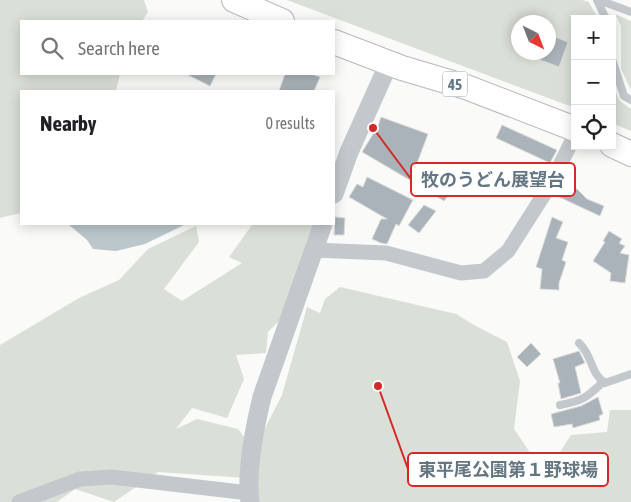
<!DOCTYPE html>
<html lang="en">
<head>
<meta charset="utf-8">
<style>
  :root { --surface:#fff; --page:#f2f2f2; --text:#202124; --muted:#757577; --line:#e0e0e0 }
  body { margin:0; font-family:"Asap Condensed","Noto Sans JP",sans-serif; background:var(--page); color:var(--text) }
  .controls { position:absolute; right:15px; top:15px; display:grid; overflow:hidden; border-radius:0px; box-shadow:0 2px 12px #0003 }
  .controls button { width:45px; height:45px; display:grid; place-items:center; padding:0; border:0; border-bottom:1px solid var(--line); background:var(--surface); color:var(--text); font:25px sans-serif }
  .compass { position:absolute; left:511px; top:15px; width:45px; height:45px; border-radius:50%; background:var(--surface); box-shadow:0 2px 12px #0003; rotate:138deg }
  .list { margin:0; padding:0; list-style:none }
  h2 { display:flex; justify-content:space-between; align-items:center; height:65px; margin:0; padding:0 20px; font-size:21px }
  h2 small { font-size:16px; font-weight:400; color:var(--muted) }
  .icon { flex:none; width:28px; height:28px; fill:none; stroke:currentColor; stroke-width:2; stroke-linecap:round; stroke-linejoin:round }
  .map { position:relative; flex:none; width:631px; height:502px; overflow:hidden }
  .search { position:absolute; background:var(--surface); box-shadow:0 2px 12px #0003; left:20px; top:20px; width:315px; height:55px; display:flex; align-items:center; gap:12px; box-sizing:border-box; padding:0 18px; border-radius:0px; color:var(--muted); font-size:19px }
  .panel { position:absolute; background:var(--surface); box-shadow:0 2px 12px #0003; left:20px; top:90px; width:315px; height:135px; border-radius:0px }
  .map>svg:first-child { display:block }
  .green { fill:#dadfd7; fill-rule:evenodd }
  .water { fill:#bbc7cb }
  .building { fill:#aab3b9; stroke:#dcdcda }
  .lines { fill:none; stroke-linecap:round; stroke-linejoin:round }
  .primary-casing { stroke:#b5babe; stroke-width:26 }
  .service { stroke:#c3c8cc; stroke-width:8 }
  .minor { stroke:#c3c8cc; stroke-width:15 }
  .tertiary { stroke:#c3c8cc; stroke-width:19 }
  .primary { stroke:#fff; stroke-width:24 }
  .labels { text-anchor:middle; dominant-baseline:central; stroke-width:5; stroke-linejoin:round; paint-order:stroke }
  .shield { fill:#fff; stroke:#939fa8; stroke-width:1 }
  .shield-label { font-size:15px; font-weight:bold; fill:#657683 }
  .leader { fill:none; stroke:#d62828; stroke-width:2 }
  .callout-dot { fill:#d62828; stroke:#fff; stroke-width:2 }
  .callout { fill:#fff; stroke:#d62828; stroke-width:2 }
  .callout-label { font-size:18px; text-anchor:middle; font-weight:bold; fill:#657683 }
</style>
</head>
<body>
<div class="map">
<svg width="631" height="502" viewBox="0 0 631 502">
  <rect width="100%" height="100%" fill="#fafaf8"/>
  <path class="green" d="M0 0H144L148 12 142 21H21V74H120L116 91H21V213L0 218Z
    M287 0H582L589 2 598 19H575V108ZM518 22H548V52H518Z
    M615 14 631 21V90L621 69V26Z
    M612 82 619 100 631 109V131L612 123Z
    M251 224H325L296 304 268 332 266 353 236 355 244 379 227 418 192 408 176 429 197 419 238 429 254 450 282 395 307 307 320 313 325 299 340 287 456 314 474 325 507 342 520 381 514 429 531 454 560 452 571 435 607 432 610 410H631V502H252L246 478 158 472 114 502 75 489 57 502H0V345L79 298 119 280 148 249 196 226 199 242 164 289 182 301 242 263 229 257 252 225Z"/>
  <path class="water" d="M68 224H186L145 244 116 251 93 249 87 240Z"/>
  <path class="building" d="M548 34 568 42 559 67 524 54 548 52Z
    M186 74H216L210 86Z
    M285 74H311L320 77 314 91H279Z
    M381 117 428 134 416 166 427 172 420 186 362 152 378 126Z
    M502 125 557 150 550 163 496 138Z
    M367 177 413 200 399 226 396 224 387 244 381 243 372 239 381 219H387L349 197 357 184 363 187Z
    M440 184 451 192 444 201 432 194Z
    M560 185 569 186 577 189 587 199 604 206 600 216 557 196 555 194Z
    M424 205 436 211 419 233 408 225Z
    M335 217 345 218 344 235H334Z
    M552 217 563 222 556 238 568 242 562 260 566 262 559 283V290L540 289 542 269 536 267Z
    M609 231 622 239 619 243 625 246 620 253 629 255 625 283 610 281 611 273 593 261 605 242 603 241Z
    M531 343 541 354 527 367 517 357Z
    M579 351 585 363 575 367 581 393 561 399 558 383H560L553 359Z
    M598 397 603 414 599 416 600 420 573 428 572 424 554 427 551 414 581 406Z"/>
  <g class="lines">
    <g class="primary-casing">
      <path id="primary" d="M234 0 282 21
        M334 42 402 68 466 87 575 129
        M612 145 631 154"/>
    </g>
    <path class="service" d="M597 0 606 19
      M599 0 631 12
      M612 59 624 96 631 100
      M579 343C593 356 590 373 605 383L631 374
      M560 405C583 401 586 398 603 382"/>
    <path class="minor" d="M313 250 386 253 461 273 484 271 508 251 550 185 575 135
      M19 502 80 479 112 477 249 493"/>
    <path class="tertiary" d="M334 194 349 152 389 63
      M250 502C246 473 255 426 262 397L323 224"/>
    <use href="#primary" class="primary"/>
  </g>
  <g class="labels">
    <rect class="shield" x="442.5" y="71.5" width="25" height="25" rx="4"/>
    <g class="shield-label">
      <text x="455" y="84">45</text>
    </g>
  </g>
  <path class="leader" d="M373 128L411 179M378 386L408 469"/>
  <g class="callout-dot">
    <circle cx="373" cy="128" r="5"/>
    <circle cx="378" cy="386" r="5"/>
  </g>
  <g class="callout">
    <rect x="411" y="163" width="164" height="33" rx="5"/>
    <rect x="408" y="453" width="200" height="33" rx="5"/>
  </g>
  <g class="callout-label">
    <text x="493" y="186">牧のうどん展望台</text>
    <text x="508" y="476">東平尾公園第１野球場</text>
  </g>
</svg>
<div class="controls">
<button>+</button>
<button>−</button>
<button><svg class="icon" aria-label="locate" viewBox="0 0 24 24"><circle cx="12" cy="12" r="6"/><path d="M12 2v4M12 18v4M2 12h4M18 12h4"/></svg></button>
</div>
<svg class="compass" viewBox="-18 -18 36 36"><path d="M0-13l5 13h-10z" fill="#e53935"/><path d="M0 13l5-13h-10z" fill="#757577"/></svg>
<div class="search"><svg class="icon" aria-label="search" viewBox="0 0 24 24"><circle cx="10" cy="10" r="6"/><path d="M15 15l6 6"/></svg>Search here</div>
<section class="panel">
<h2>Nearby<small>0 results</small></h2>
<ul class="list">
</ul>
</section>
</div>
</body>
</html>
